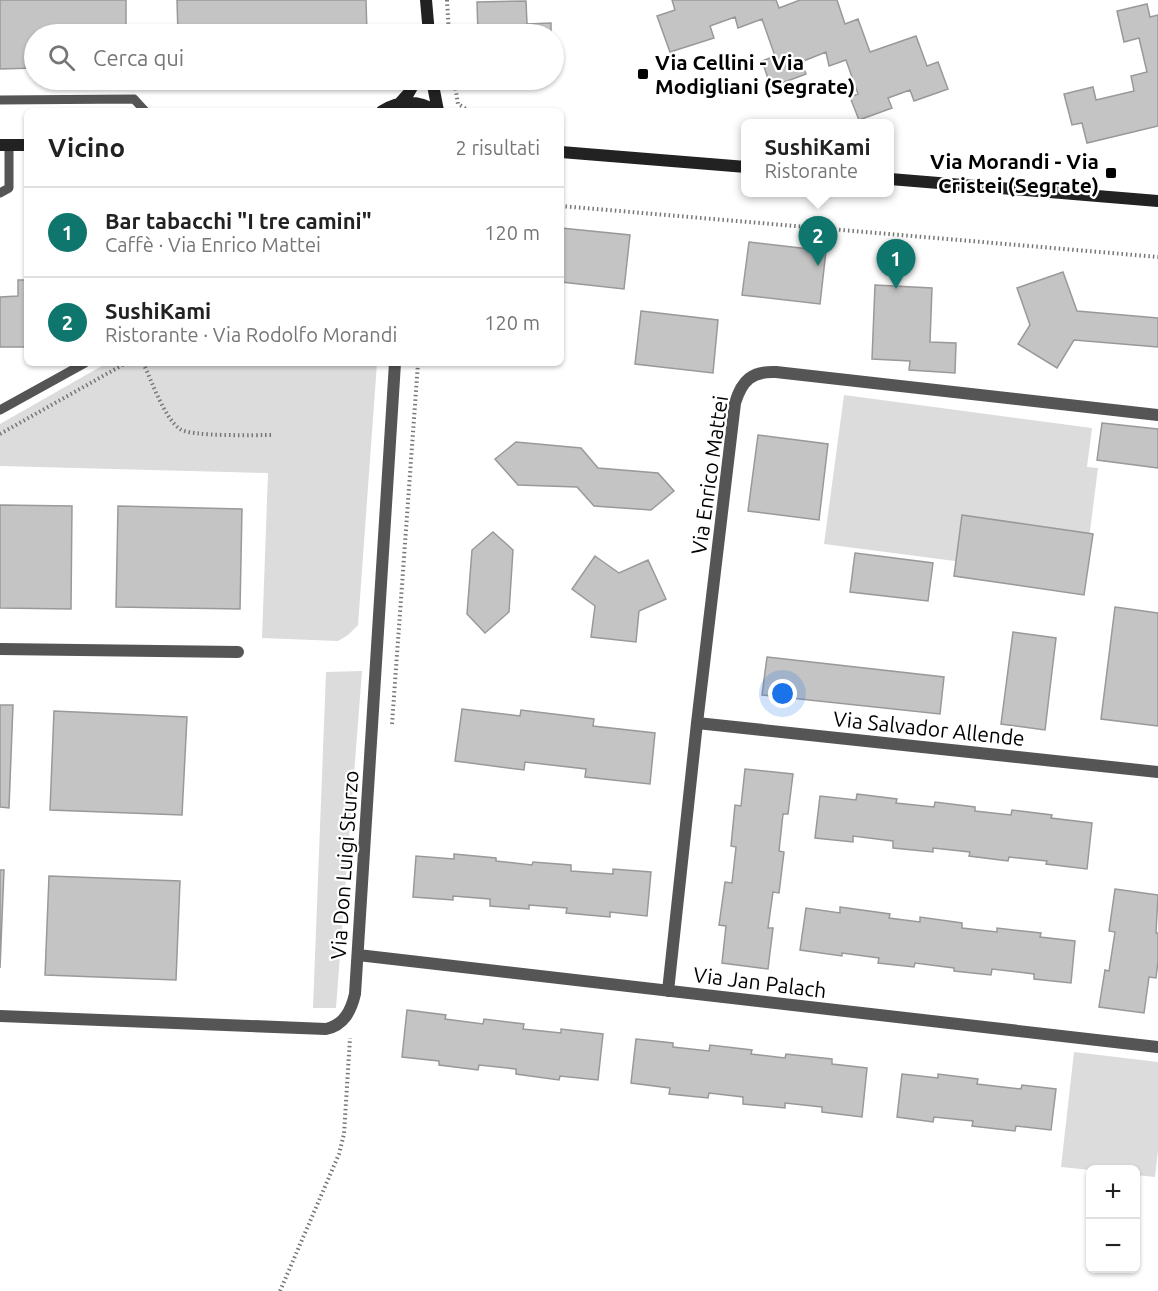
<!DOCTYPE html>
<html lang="it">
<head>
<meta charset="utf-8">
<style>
  :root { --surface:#fff; --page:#f6f6f6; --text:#222; --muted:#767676; --line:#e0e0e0; --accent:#0f766e }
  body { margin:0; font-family:Ubuntu,sans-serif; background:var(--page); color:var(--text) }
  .controls { position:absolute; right:18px; bottom:18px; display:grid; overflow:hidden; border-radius:9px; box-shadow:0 2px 4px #0004 }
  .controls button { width:54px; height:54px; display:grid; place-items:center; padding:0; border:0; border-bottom:2px solid var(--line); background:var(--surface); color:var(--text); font:30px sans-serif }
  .you { position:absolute; left:783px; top:694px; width:21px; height:21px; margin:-15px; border:4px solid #fff; border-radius:50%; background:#1a73e8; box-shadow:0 0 0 9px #1a73e833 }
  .badge { display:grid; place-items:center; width:39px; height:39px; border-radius:50%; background:var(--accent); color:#fff; font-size:20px; font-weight:700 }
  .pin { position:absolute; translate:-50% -50px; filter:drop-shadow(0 2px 3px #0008) }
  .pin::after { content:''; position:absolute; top:32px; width:21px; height:18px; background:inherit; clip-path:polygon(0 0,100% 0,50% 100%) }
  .popup { position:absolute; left:741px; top:119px; width:153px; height:78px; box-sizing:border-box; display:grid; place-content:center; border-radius:9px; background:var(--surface); filter:drop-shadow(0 2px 4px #0005); font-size:20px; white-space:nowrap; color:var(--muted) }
  .popup b { font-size:22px; color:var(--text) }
  .popup::after { content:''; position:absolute; left:50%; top:100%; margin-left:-12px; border:12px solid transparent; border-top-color:var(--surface) }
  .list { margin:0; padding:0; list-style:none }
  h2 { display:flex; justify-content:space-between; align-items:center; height:78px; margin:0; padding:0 24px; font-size:26px }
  h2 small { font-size:20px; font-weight:400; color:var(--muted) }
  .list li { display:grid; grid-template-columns:39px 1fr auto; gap:18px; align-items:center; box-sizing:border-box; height:90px; padding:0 24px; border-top:2px solid var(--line) }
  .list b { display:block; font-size:22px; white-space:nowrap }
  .list p { margin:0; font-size:20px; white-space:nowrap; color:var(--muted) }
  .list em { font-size:20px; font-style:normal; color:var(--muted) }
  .icon { flex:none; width:33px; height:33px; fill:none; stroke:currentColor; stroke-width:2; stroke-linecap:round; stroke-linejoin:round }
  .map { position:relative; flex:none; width:1158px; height:1291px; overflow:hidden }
  .search { position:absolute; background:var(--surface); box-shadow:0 2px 4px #0004; left:24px; top:24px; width:540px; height:66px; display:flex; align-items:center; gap:15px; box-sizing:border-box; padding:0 21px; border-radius:33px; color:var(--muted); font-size:22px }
  .panel { position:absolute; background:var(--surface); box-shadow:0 2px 4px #0004; left:24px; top:108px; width:540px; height:258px; border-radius:9px }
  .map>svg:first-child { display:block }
  .green { fill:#dcdcdc }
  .building { fill:#c4c4c4; stroke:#999; stroke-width:1.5 }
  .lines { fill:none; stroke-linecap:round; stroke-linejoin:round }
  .path { stroke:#777; stroke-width:4; stroke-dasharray:1.5 3; stroke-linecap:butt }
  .lane { stroke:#555; stroke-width:9 }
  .street { stroke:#555; stroke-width:12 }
  .secondary { stroke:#222; stroke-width:12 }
  .poi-dot { fill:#000; stroke:#fff; stroke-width:2 }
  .labels { text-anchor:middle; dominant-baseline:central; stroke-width:4.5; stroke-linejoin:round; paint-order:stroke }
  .poi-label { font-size:21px; font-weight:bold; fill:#000; stroke:#fff; text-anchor:start }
  .street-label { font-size:21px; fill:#000; stroke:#fff }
</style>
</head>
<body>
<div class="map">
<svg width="1158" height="1291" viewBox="0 0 1158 1291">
  <rect width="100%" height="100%" fill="#fff"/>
  <path class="green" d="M107 363H377L358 625 348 635 338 641 262 638 268 473 0 466V424Z
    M844 395 1092 428 1087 467 1098 468 1084 578 824 544Z
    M362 671 336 1008H313L326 672Z
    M1074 1052 1158 1062V1150L1155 1177 1136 1175V1170H1090L1061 1167Z"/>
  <path class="building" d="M0 0H126V34H34V68L0 69Z
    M177 0H366L367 34H178Z
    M672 0H776L779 8 800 0H837L845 24 858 19 870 52 916 36 927 66 938 62 948 89 914 101 910 90 888 98 892 108 859 120 850 97 858 94 846 60 829 66 826 52 801 62 806 74 771 87 762 61 775 56 762 19 738 28 735 17 710 26 714 38 670 52 657 16 675 10Z
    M526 1 527 24 551 23V34H478L477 2Z
    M1147 4 1150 17 1158 15V126L1087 143 1082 123 1072 125 1064 94 1093 87 1096 100 1134 91 1131 76 1147 72 1139 38 1124 42 1117 11Z
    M561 228 630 235 624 289 561 282Z
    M749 242 826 251 820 304 742 295Z
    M1063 272 1077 311 1158 318V347L1074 340 1057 368 1018 344 1030 325 1017 288Z
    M18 280H27V347H0V297L18 296Z
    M875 285 932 288 930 342 956 343 955 373 909 370 910 361 872 359Z
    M641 311 718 320 713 373 635 364Z
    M1102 423 1158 429V468L1097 460Z
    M758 435 828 444 819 520 748 511Z
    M516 442 581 448 598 468 658 473 674 491 651 510 594 506 577 487 518 485 495 459Z
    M0 505 72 506 71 609 0 608Z
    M118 506 242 509 240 609 116 607Z
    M962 515 1093 534 1084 595 954 576Z
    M493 532 513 550 509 612 485 633 467 614 472 550Z
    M855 553 933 563 928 601 850 592Z
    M595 556 619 573 648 560 666 599 639 611 636 642 591 637 595 606 572 589Z
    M1115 607 1158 613V726L1101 719Z
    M1013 632 1056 638 1045 730 1001 724Z
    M767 657 944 677 940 714 762 695Z
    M0 705H13L9 808 0 807Z
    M462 709 520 716 521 710 594 719 593 726 655 733 650 784 585 777 586 769 525 762 524 770 455 761Z
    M54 711 187 717 182 815 50 810Z
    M745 769 793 774 788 814H783L779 851 784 852 779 893 773 892 768 928H773L768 969 722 963 726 926 719 925 725 882 732 883 736 847 731 846 735 805 741 806Z
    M857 794 897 799 896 803 934 807 935 802 975 807V811L1011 815 1012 810 1052 815 1051 818 1092 823 1087 869 1046 864 1047 861 1009 857 1008 861 969 856 970 852 933 848V852L893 848V841L853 836V842L815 838 820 796 856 800Z
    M454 854 496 858V861L532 865 533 862 571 865V871L613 874V869L651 872 647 916 610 912V917L566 913 567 908 529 905V909L490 906V899L453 896V900L413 897 416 856 454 859Z
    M0 870H4L0 968Z
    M49 876 180 881 176 980 45 975Z
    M1115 889 1158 895 1156 933H1158V961L1156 978 1149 977 1144 1013 1099 1007 1105 970 1109 971 1115 932 1109 931Z
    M840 907 890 914 889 918 920 922V917L962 923V928L997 932V928L1041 933 1040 937 1075 941 1071 983 1034 979V974L992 969 991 975 954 971V968L915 963 914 967 878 963 879 958 842 953V956L800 950 806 908 840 913Z
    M407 1010 446 1015 445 1019 483 1024 484 1019 524 1024 523 1029 561 1033V1029L603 1034 598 1080 560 1076 559 1080 516 1074V1069L479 1065 478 1070 439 1065V1061L402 1057Z
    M636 1039 673 1043V1047L709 1051 710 1045 752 1050 751 1054 785 1058 786 1054 832 1059V1064L867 1068 862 1117 822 1112V1107L785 1103V1108L743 1104V1097L709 1093 708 1098 669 1094 670 1088 631 1083Z
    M902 1074 938 1078V1074L978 1079 977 1084 1021 1089 1022 1085 1056 1089 1051 1130 1016 1126 1015 1131 972 1126 973 1121 934 1117 933 1122 897 1117Z"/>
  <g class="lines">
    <path class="path" d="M447 0 449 34
      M454 80 458 104 470 111
      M561 206 1158 257
      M143 363C152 381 164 418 180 429 192 437 256 435 274 435
      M0 434 126 363
      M392 724 418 363
      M280 1291 339 1154 344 1134 350 1038"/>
    <path class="lane" d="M0 100 134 99 145 111
      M0 193 9 188V145
      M0 410 85 363"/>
    <path class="street" d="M0 649 238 652
      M697 723 1158 772
      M358 955 1158 1047
      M668 991 697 723 735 403C742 380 752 371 776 372L1158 415
      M0 1016 326 1029C344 1025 351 1011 355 994L395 363"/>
    <path class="secondary" d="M426 0 429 34
      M432 80 438 111
      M399 104 408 94 416 80
      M382 111C400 100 418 100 436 111
      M0 145H27
      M561 152 746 167
      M890 179 1158 201"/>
  </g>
  <g class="poi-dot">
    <rect x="637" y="68" width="12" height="12" rx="3"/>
    <rect x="1105" y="167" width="12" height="12" rx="3"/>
  </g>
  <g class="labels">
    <g class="poi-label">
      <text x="655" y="62">Via Cellini - Via<tspan x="655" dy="24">Modigliani (Segrate)</tspan></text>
      <text x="1099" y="161" text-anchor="end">Via Morandi - Via<tspan x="1099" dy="24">Cristei (Segrate)</tspan></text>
    </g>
    <g class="street-label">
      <text transform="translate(709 475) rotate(-82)">Via Enrico Mattei</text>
      <text transform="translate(929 728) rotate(6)">Via Salvador Allende</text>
      <text transform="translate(344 865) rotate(-86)">Via Don Luigi Sturzo</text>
      <text transform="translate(760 982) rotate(7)">Via Jan Palach</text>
    </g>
  </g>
</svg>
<div class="controls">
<button>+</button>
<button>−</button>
</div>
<div class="you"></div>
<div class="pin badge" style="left:896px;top:289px">1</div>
<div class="pin badge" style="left:818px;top:266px">2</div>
<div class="popup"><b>SushiKami</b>Ristorante</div>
<div class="search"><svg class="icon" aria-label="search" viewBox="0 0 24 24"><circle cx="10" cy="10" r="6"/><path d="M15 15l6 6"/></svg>Cerca qui</div>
<section class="panel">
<h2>Vicino<small>2 risultati</small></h2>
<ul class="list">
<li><span class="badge">1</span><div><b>Bar tabacchi &quot;I tre camini&quot;</b><p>Caffè · Via Enrico Mattei</p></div><em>120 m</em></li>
<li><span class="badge">2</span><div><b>SushiKami</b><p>Ristorante · Via Rodolfo Morandi</p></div><em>120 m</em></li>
</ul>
</section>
</div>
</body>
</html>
